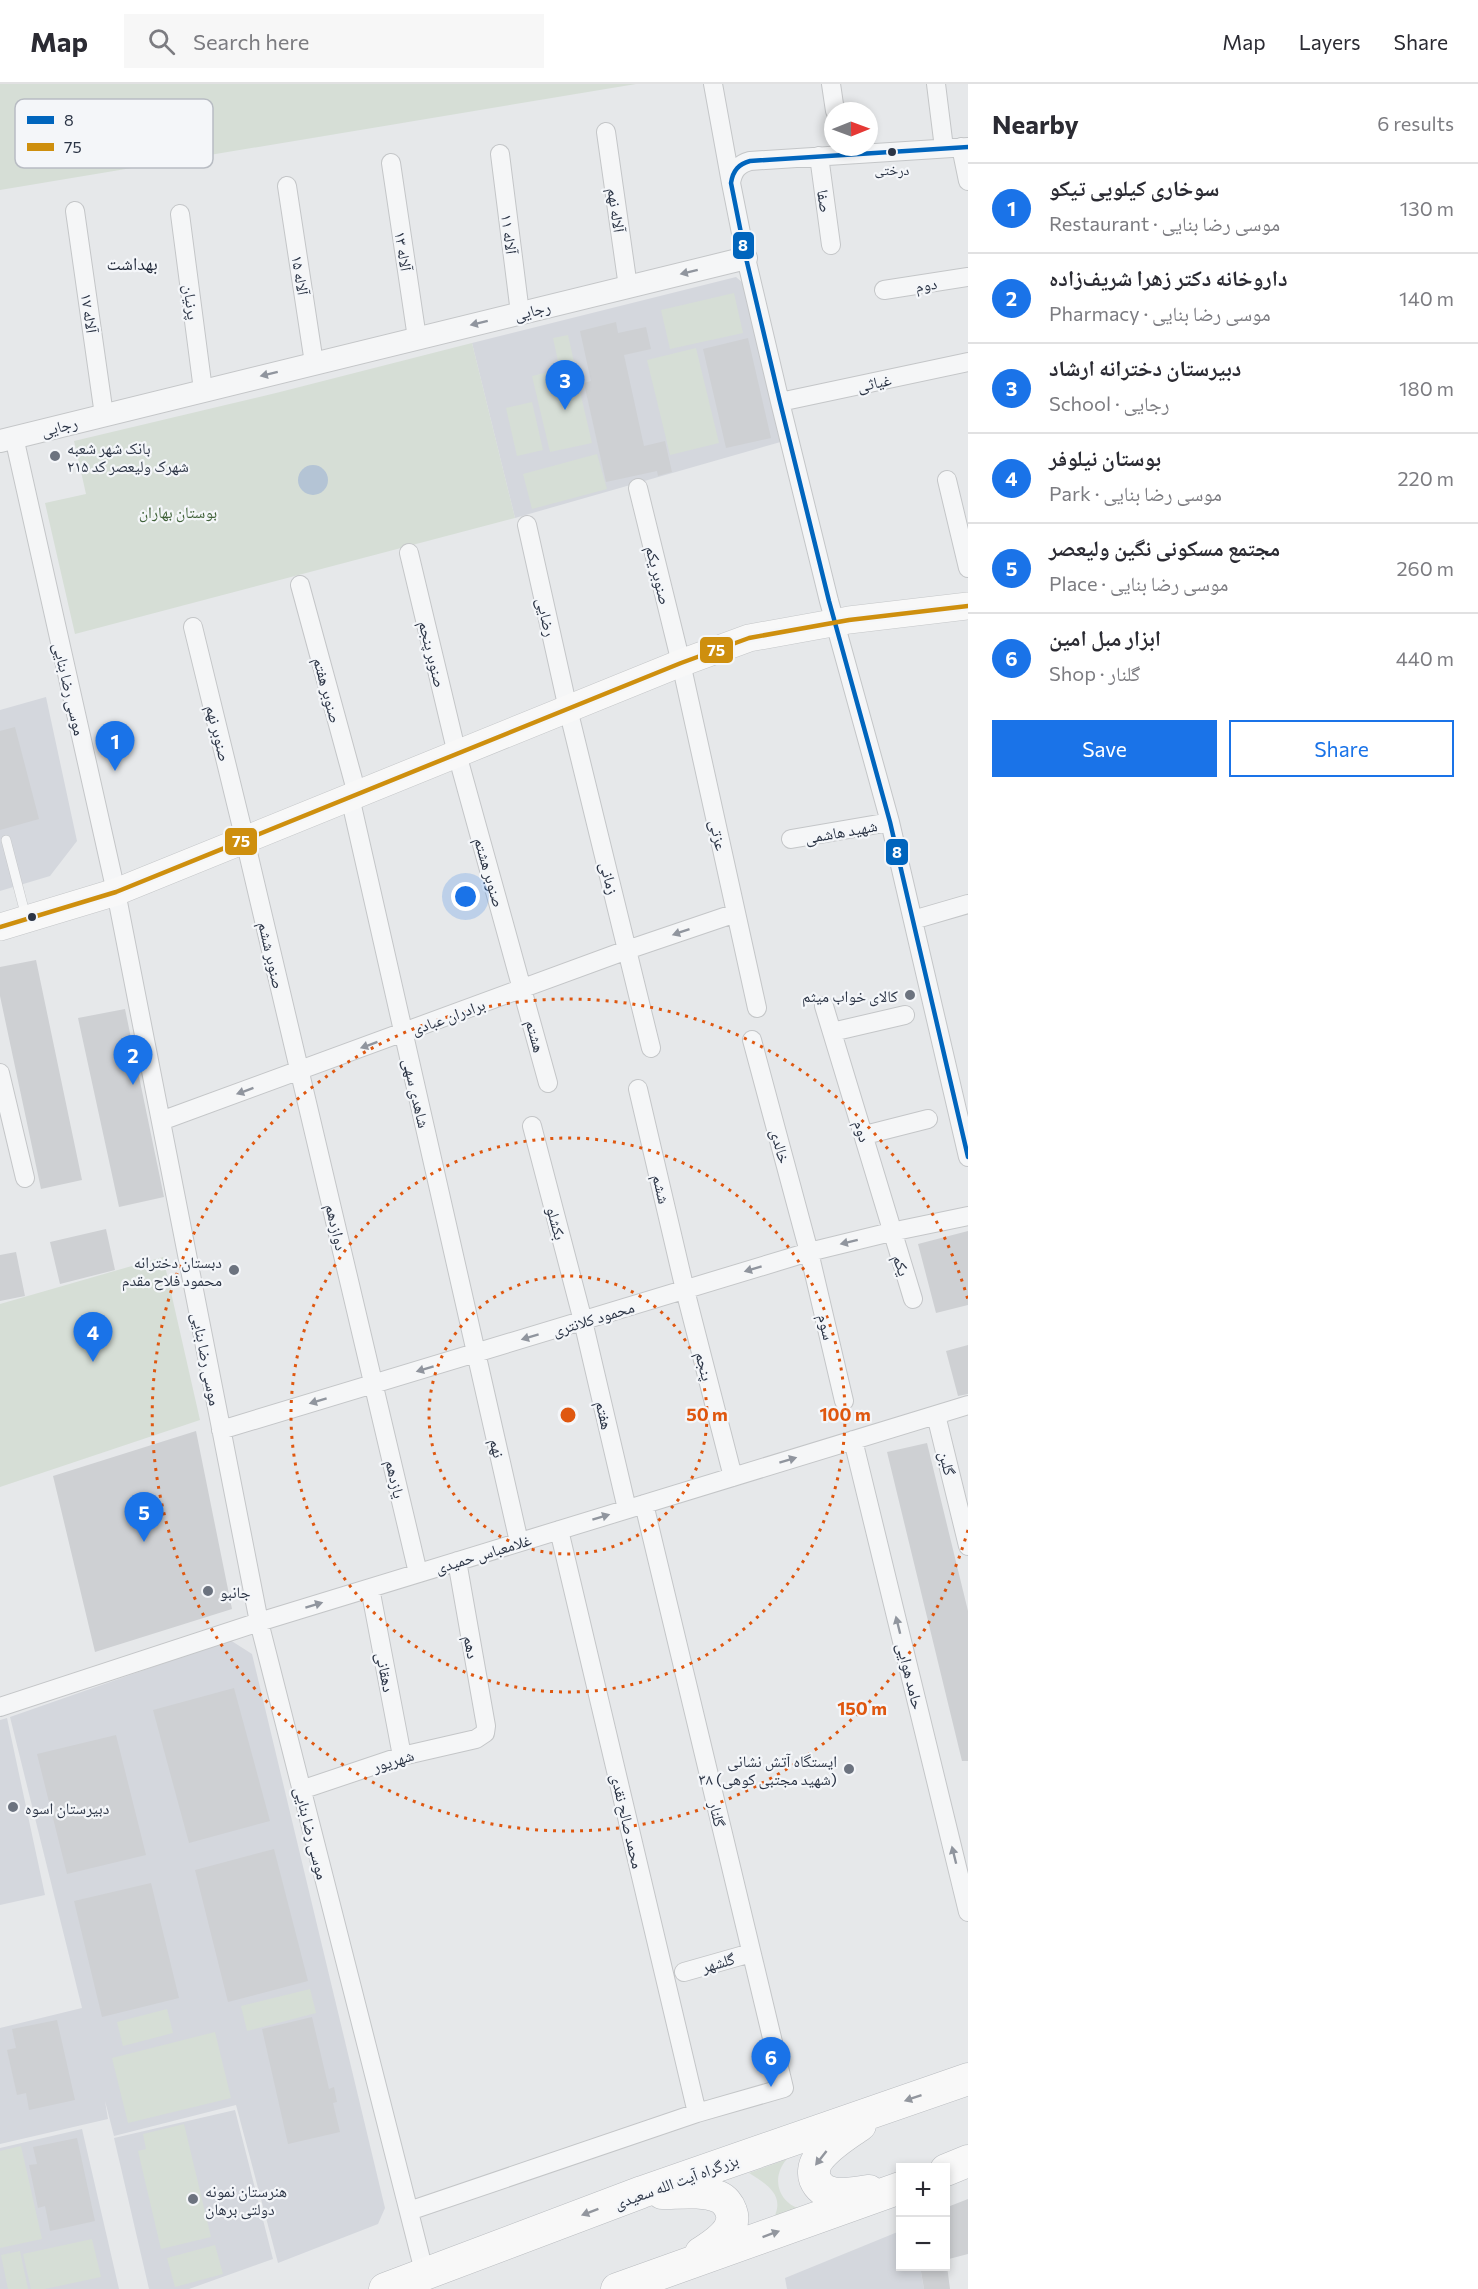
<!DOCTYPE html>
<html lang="en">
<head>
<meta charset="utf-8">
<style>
  :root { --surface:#fff; --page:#f7f7f7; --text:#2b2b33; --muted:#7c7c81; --line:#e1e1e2; --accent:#1a73e8 }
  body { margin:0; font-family:Commissioner,"Noto Naskh Arabic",sans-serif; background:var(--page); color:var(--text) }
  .controls { position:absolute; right:18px; bottom:18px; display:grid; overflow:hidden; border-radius:0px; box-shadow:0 3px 9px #0003 }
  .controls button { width:54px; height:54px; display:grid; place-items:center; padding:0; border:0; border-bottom:2px solid var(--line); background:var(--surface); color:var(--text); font:30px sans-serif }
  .compass { position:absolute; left:824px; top:18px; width:54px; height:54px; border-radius:50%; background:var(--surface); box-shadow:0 3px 9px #0003; rotate:89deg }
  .you { position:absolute; left:466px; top:813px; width:21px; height:21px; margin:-15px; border:4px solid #fff; border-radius:50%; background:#1a73e8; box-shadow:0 0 0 9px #1a73e833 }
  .badge { display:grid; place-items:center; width:39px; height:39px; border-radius:50%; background:var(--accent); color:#fff; font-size:20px; font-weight:700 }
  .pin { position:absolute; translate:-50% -50px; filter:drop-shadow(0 2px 3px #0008) }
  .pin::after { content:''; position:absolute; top:32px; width:21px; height:18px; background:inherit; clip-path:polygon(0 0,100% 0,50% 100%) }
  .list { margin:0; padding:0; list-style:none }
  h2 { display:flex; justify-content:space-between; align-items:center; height:78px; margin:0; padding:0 24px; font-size:26px }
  h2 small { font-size:20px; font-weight:400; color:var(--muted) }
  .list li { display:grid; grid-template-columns:39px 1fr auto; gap:18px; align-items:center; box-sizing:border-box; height:90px; padding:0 24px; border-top:2px solid var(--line) }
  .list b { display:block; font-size:22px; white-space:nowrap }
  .list p { margin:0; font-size:20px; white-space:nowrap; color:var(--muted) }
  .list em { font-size:20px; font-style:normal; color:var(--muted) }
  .actions { display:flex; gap:12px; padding:18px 24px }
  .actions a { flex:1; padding:14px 0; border:2px solid var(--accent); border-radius:0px; text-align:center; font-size:21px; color:var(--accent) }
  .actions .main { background:var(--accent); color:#fff }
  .icon { flex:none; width:33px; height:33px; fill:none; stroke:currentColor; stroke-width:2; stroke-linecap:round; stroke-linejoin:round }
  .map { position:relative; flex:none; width:968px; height:2205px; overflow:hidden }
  header { display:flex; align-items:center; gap:36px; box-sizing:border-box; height:84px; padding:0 30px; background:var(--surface); border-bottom:2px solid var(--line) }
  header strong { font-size:28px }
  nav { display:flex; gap:33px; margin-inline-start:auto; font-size:21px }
  .search { width:420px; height:54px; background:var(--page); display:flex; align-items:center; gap:15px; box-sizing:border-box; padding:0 21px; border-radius:0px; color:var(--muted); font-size:22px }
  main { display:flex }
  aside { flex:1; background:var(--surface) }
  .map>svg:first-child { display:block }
  .built { fill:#d4d7dd }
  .green { fill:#d6ded6 }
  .water { fill:#b4c4d5 }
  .building { fill:#ced0d3 }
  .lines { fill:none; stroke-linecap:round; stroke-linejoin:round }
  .service-casing { stroke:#c4c6c8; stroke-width:10 }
  .minor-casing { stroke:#c4c6c8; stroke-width:20 }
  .tertiary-casing { stroke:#c4c6c8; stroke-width:24 }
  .secondary-casing { stroke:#c4c6c8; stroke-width:28 }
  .trunk-casing { stroke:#b8bbbf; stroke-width:33 }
  .service { stroke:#f5f6f7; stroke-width:9 }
  .minor { stroke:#f5f6f7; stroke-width:18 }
  .tertiary { stroke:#f5f6f7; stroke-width:22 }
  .secondary { stroke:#f8f8f8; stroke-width:27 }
  .trunk { stroke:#f8f8f8; stroke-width:32 }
  .bus-1-casing { stroke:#f4f6f9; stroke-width:9 }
  .bus-2-casing { stroke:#f4f6f9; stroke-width:9 }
  .bus-1 { stroke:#0065bd; stroke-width:4.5 }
  .bus-2 { stroke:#ce8f0e; stroke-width:4.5 }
  .oneway { fill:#90959e }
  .oneway2 { fill:#92969e }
  .ring { fill:none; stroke:#df570f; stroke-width:3; stroke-dasharray:3 6 }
  .bus-dot { fill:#2b3445; stroke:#f4f6f9; stroke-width:2 }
  .poi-dot { fill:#6c737f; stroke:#f4f6f9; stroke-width:2 }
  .labels { text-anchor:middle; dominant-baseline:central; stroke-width:4.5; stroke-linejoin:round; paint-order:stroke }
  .bus-label { font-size:14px; fill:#2b3445; stroke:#f4f6f9 }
  .street-label { font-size:16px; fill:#2b3445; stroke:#f4f6f9 }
  .poi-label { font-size:16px; fill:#2b3445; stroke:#f4f6f9; text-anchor:start }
  .park-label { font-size:16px; fill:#3f6138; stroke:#f4f6f9 }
  .neighbourhood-label { font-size:18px; fill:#1d2536; stroke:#f4f6f9 }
  .key { fill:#f4f6f9; stroke:#b8bcc3; stroke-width:1.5 }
  .key-label { font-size:16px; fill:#2b3445 }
  .centre { fill:#df570f; stroke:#f4f6f9; stroke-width:3 }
  .ring-label { font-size:18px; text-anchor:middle; font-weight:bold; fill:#df570f; stroke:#f4f6f9; stroke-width:4.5; stroke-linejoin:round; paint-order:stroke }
  .line-badge { stroke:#f4f6f9; stroke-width:2 }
  .badge-label { font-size:16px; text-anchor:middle; font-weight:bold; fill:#fff }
</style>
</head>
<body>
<header>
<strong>Map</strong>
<div class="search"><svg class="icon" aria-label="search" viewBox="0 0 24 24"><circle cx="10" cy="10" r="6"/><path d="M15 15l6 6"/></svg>Search here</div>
<nav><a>Map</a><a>Layers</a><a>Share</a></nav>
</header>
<main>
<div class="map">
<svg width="968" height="2205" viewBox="0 0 968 2205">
  <rect width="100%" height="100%" fill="#e6e8ea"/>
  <path class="built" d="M736 193 749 204 784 357 515 434 472 259Z
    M46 613 77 757 50 792 0 807V626Z
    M230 1556 252 1570 385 2124 378 2140 278 2179 236 2021 114 2052 105 2017 108 2035 0 2060V1944L82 1924 10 1633Z
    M7 1634 45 1811 0 1821V1636Z
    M235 2026 273 2175 189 2205H149L114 2054Z
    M82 2045 119 2205H0V2064Z
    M900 2147V2182L920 2183 924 2205H787L785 2194Z"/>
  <path class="green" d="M0 0H636L0 106Z
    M734 209 743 249 670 265 661 226Z
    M568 251 574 278 559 282 553 254Z
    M472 259 515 434 75 550 45 419 86 410 74 357 276 309Z
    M696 264 719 359 670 371 647 276Z
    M574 282 592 359 550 368 532 292Z
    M532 318 543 366 517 372 506 324Z
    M597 370 607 405 532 425 523 390Z
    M163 1173 200 1336 0 1403V1220Z
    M310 1905 316 1929 247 1947 241 1922Z
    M167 1925 173 1949 123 1962 117 1938Z
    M215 1948 231 2014 128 2039 112 1974Z
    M184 2040 211 2153 161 2165 138 2067 146 2065 143 2050Z
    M21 2062 42 2155 0 2164V2067Z
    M787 2075C769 2095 780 2122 805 2126L770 2140C788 2114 770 2102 749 2089Z
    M92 2155 101 2193 45 2205H31L23 2170Z
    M215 2161 223 2190 175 2203 167 2174Z
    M20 2167 28 2205H8L1 2171Z"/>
  <path class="water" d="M298 396a15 15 0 1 1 30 0a15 15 0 1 1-30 0Z"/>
  <path class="building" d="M616 238 618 249 646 243 651 265 624 271 644 362 665 357 672 388 658 392 657 387 606 398 584 299 591 297 580 247Z
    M748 254 771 354 726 364 703 265Z
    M15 643 39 735 0 746V647Z
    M36 876 82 1096 41 1105 0 912V883Z
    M125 925 164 1113 119 1123 78 934Z
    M106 1145 115 1186 60 1200 50 1158Z
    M968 1147V1221L936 1229 918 1160Z
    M16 1168 25 1212 0 1217V1171Z
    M968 1261V1310L958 1312 946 1267Z
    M196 1347 232 1525 95 1568 53 1392Z
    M927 1359 968 1527V1677H962L887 1368Z
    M234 1604 270 1737 189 1759 153 1626Z
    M116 1651 146 1771 67 1790 37 1670Z
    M274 1765 308 1897 228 1918 195 1786Z
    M151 1799 179 1914 102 1933 74 1817Z
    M312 1933 329 2005 334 2003 337 2018 333 2019 340 2048 288 2060 262 1945Z
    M57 1936 75 2016 29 2026 26 2009 17 2011 7 1966 16 1964 12 1945Z
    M77 2054 95 2137 50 2147 45 2122 38 2124 29 2081 37 2080 33 2063Z
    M968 2115V2170L945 2176V2124Z
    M920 2182H947L950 2205H924Z"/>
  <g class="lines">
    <g class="service-casing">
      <path id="service" d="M6 756 26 833"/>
    </g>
    <g class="minor-casing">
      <path id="minor" d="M713 0 731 99
        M831 0 835 27
        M936 0 944 64
        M606 48 628 203
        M961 63 968 97
        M968 63 750 77C739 80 733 86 731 99L746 174 780 318 829 517 890 738 968 1073
        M500 70 520 229
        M819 72 831 161
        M391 79 417 254
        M287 102 314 279
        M75 127 104 331
        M180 130 203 306
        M884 206 968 193
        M780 318 968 278
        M14 353 116 808 259 1538 425 2191
        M947 396 968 484
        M638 404 681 579 757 924
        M527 441 568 625 651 964
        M409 469 457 670 548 999
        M300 501 357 710
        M193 543 245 756 418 1489
        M350 713 519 1458
        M791 755 890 738
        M913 836 968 820
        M824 922 913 1215
        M832 948 905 931
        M752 956 809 1168 844 1317
        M0 989 25 1094
        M638 1005 685 1206 733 1393
        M161 1037 627 866 736 829
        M532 1042 583 1237 627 1425
        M865 1051 928 1035
        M936 1331 968 1462
        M221 1346 809 1168 891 1148 968 1132
        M853 1356 968 1828
        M559 1446 697 2029
        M370 1504 402 1672
        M0 1623 259 1538 968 1321
        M301 1706 402 1672 476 1655 485 1649 486 1642 457 1477
        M684 1888 751 1869
        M409 2127 697 2029 784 2004 644 1420"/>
    </g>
    <g class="tertiary-casing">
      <path id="tertiary" d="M0 357 746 174"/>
    </g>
    <g class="secondary-casing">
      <path id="secondary" d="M0 843 116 808 681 579 749 554 849 536 968 522"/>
    </g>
    <g class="trunk-casing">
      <path id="trunk" d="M860 2041C846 2051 827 2062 817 2077 814 2082 813 2090 815 2095 824 2117 852 2109 869 2107
        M946 2086 968 2077
        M662 2109C680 2109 702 2106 719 2113 724 2115 729 2121 731 2127 738 2146 715 2160 701 2169
        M385 2205 642 2108 968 1995
        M617 2205 900 2104"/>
    </g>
    <use href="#service" class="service"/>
    <use href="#minor" class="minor"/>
    <use href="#tertiary" class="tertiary"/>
    <use href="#secondary" class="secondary"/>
    <use href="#trunk" class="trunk"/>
    <g class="bus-1-casing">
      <path id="bus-1" d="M968 63 750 77C739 80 733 86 731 99L746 174 780 318 829 517 890 738 968 1073"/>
    </g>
    <g class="bus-2-casing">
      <path id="bus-2" d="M0 843 116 808 681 579 749 554 849 536 968 522"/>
    </g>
    <use href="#bus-1" class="bus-1"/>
    <use href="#bus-2" class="bus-2"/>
  </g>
  <defs><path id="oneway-solid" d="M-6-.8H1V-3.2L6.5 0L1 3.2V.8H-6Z" transform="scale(1.5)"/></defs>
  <g class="oneway">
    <use href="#oneway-solid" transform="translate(689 188) rotate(166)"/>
    <use href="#oneway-solid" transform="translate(479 239) rotate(166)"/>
    <use href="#oneway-solid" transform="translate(269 290) rotate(166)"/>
    <use href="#oneway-solid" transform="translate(681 848) rotate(161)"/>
    <use href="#oneway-solid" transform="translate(369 961) rotate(160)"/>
    <use href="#oneway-solid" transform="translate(245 1007) rotate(160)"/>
    <use href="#oneway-solid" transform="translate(849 1158) rotate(166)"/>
    <use href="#oneway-solid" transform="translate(753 1185) rotate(163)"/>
    <use href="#oneway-solid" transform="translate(530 1253) rotate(163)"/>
    <use href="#oneway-solid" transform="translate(425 1285) rotate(163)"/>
    <use href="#oneway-solid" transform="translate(318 1317) rotate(163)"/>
    <use href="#oneway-solid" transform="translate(788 1376) rotate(-17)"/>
    <use href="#oneway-solid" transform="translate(601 1433) rotate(-17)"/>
    <use href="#oneway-solid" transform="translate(314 1521) rotate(-17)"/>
    <use href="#oneway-solid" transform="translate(898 1541) rotate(-104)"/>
    <use href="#oneway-solid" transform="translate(954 1771) rotate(-104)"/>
  </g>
  <g class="oneway2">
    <use href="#oneway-solid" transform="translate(913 2014) rotate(161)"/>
    <use href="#oneway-solid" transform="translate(821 2074) rotate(128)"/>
    <use href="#oneway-solid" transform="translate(590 2128) rotate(159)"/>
    <use href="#oneway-solid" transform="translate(771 2150) rotate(-20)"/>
  </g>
  <g class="ring">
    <circle cx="568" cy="1331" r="139"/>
    <circle cx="568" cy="1331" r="277"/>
    <path d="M968 1446A416 416 0 1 1 968 1216"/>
  </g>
  <g class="bus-dot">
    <circle cx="892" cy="68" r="5"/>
    <circle cx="32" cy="833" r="5"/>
  </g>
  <g class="poi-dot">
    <circle cx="55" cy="372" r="6"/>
    <circle cx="910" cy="911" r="6"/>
    <circle cx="234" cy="1186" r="6"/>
    <circle cx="208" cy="1507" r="6"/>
    <circle cx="849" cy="1685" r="6"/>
    <circle cx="13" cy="1723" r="6"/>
    <circle cx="193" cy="2115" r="6"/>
  </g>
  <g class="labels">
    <g class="bus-label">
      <text x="892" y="85">درختی</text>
    </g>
    <g class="street-label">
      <text transform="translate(825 117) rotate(82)">صفا</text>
      <text transform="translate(617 126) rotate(82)">آلاله نهم</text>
      <text transform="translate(510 150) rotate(83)">آلاله ۱۱</text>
      <text transform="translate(404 167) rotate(81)">آلاله ۱۳</text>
      <text transform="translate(301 191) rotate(81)">آلاله ۱۵</text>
      <text transform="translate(926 200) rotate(-9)">دوم</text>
      <text transform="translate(192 218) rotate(83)">پرنیان</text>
      <text transform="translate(532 226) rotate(-14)">رجایی</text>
      <text transform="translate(90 229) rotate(82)">آلاله ۱۷</text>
      <text transform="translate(874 298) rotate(-12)">غیاثی</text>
      <text transform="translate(59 342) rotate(-14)">رجایی</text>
      <text transform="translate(659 491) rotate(76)">صنوبر یکم</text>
      <text transform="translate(547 533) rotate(77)">رضایی</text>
      <text transform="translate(433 570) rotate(76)">صنوبر پنجم</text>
      <text transform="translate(70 605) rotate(77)">موسی رضا بنایی</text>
      <text transform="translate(328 606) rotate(75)">صنوبر هفتم</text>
      <text transform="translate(219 649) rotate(76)">صنوبر نهم</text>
      <text transform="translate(841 747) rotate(-10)">شهید هاشمی</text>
      <text transform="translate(719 751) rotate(77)">عزتی</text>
      <text transform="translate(490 788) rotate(74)">صنوبر هشتم</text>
      <text transform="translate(610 794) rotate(76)">زمانی</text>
      <text transform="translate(272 871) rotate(77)">صنوبر ششم</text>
      <text transform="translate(448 932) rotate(-20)">برادران عبادی</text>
      <text transform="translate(536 952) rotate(75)">هشتم</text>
      <text transform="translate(417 1009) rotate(77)">شاهدی سهی</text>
      <text transform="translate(863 1047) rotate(73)">دوم</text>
      <text transform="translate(781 1062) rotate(75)">خالدی</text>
      <text transform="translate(662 1105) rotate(77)">ششم</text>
      <text transform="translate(557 1139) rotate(75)">بکشلو</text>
      <text transform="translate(337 1143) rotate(77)">دوازدهم</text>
      <text transform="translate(902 1181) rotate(72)">یکم</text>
      <text transform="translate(593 1234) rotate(-17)">محمود کلانتری</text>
      <text transform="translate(827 1243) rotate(77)">سوم</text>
      <text transform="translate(207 1275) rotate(79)">موسی رضا بنایی</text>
      <text transform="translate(705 1282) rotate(76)">پنجم</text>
      <text transform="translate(605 1331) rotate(77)">هفتم</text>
      <text transform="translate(498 1364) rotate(77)">نهم</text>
      <text transform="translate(948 1379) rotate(76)">گلبن</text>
      <text transform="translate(396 1395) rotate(77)">یازدهم</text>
      <text transform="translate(483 1469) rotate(-17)">غلامعباس حمیدی</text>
      <text transform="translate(472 1563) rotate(80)">دهم</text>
      <text transform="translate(386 1588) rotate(79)">دهقانی</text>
      <text transform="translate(911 1592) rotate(76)">حامد هوایی</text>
      <text transform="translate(393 1676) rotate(-17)">شهریور</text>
      <text transform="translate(718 1730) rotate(77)">گلنار</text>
      <text transform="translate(628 1737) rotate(77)">محمد صالح نقدی</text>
      <text transform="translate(312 1749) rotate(76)">موسی رضا بنایی</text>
      <text transform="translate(718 1878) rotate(-16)">گلشهر</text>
      <text transform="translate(676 2097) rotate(-20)">بزرگراه آیت الله سعیدی</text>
    </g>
    <g class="poi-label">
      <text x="67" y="363">بانک شهر شعبه<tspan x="67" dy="18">شهرک ولیعصر کد ۲۱۵</tspan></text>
      <text x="898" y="911" text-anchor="end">کالای خواب میثم</text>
      <text x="222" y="1177" text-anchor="end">دبستان دخترانه<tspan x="222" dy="18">محمود فلاح مقدم</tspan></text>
      <text x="220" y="1507">جانبو</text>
      <text x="837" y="1676" text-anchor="end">ایستگاه آتش نشانی<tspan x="837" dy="18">۳۸ (شهید مجتبی کوهی)</tspan></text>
      <text x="25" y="1723">دبیرستان اسوه</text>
      <text x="205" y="2106">هنرستان نمونه<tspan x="205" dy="18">دولتی برهان</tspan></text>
    </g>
    <g class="park-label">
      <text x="178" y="427">بوستان بهاران</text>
    </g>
    <g class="neighbourhood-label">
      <text x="132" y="179">بهداشت</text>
    </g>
  </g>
  <rect x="15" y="15" width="198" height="69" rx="9" class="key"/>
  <rect x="27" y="32" width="27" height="8" fill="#0065bd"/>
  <rect x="27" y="59" width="27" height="8" fill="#ce8f0e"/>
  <g class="key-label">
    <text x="64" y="42">8</text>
    <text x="64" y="69">75</text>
  </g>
  <circle cx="568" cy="1331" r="9" class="centre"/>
  <g class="ring-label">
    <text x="707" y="1337">50 m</text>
    <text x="845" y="1337">100 m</text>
    <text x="862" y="1631">150 m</text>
  </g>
  <g class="line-badge">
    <rect x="732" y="147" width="23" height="29" rx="6" fill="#0065bd"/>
    <rect x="699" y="552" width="35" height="28" rx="6" fill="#ce8f0e"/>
    <rect x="224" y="743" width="34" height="29" rx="6" fill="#ce8f0e"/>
    <rect x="885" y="754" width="24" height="28" rx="6" fill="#0065bd"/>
  </g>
  <g class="badge-label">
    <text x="743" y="167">8</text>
    <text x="716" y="572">75</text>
    <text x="241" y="763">75</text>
    <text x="897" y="774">8</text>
  </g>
</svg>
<div class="controls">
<button>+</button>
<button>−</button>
</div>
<svg class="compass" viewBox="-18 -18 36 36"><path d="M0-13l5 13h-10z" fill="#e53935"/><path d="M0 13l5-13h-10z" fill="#7c7c81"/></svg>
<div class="you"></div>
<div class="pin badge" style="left:115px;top:687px">1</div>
<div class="pin badge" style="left:133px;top:1001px">2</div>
<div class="pin badge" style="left:565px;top:326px">3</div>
<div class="pin badge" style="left:93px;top:1278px">4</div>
<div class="pin badge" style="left:144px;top:1458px">5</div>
<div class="pin badge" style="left:771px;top:2003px">6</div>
</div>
<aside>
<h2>Nearby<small>6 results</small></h2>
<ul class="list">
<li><span class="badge">1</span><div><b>سوخاری کیلویی تیکو</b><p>Restaurant · موسی رضا بنایی</p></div><em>130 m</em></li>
<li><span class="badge">2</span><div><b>داروخانه دکتر زهرا شریف‌زاده</b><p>Pharmacy · موسی رضا بنایی</p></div><em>140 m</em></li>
<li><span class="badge">3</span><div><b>دبیرستان دخترانه ارشاد</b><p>School · رجایی</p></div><em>180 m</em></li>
<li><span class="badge">4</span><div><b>بوستان نیلوفر</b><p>Park · موسی رضا بنایی</p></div><em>220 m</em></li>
<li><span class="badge">5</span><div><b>مجتمع مسکونی نگین ولیعصر</b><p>Place · موسی رضا بنایی</p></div><em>260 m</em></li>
<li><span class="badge">6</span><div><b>ابزار مبل امین</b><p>Shop · گلنار</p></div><em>440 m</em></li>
</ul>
<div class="actions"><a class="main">Save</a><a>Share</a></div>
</aside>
</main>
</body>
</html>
